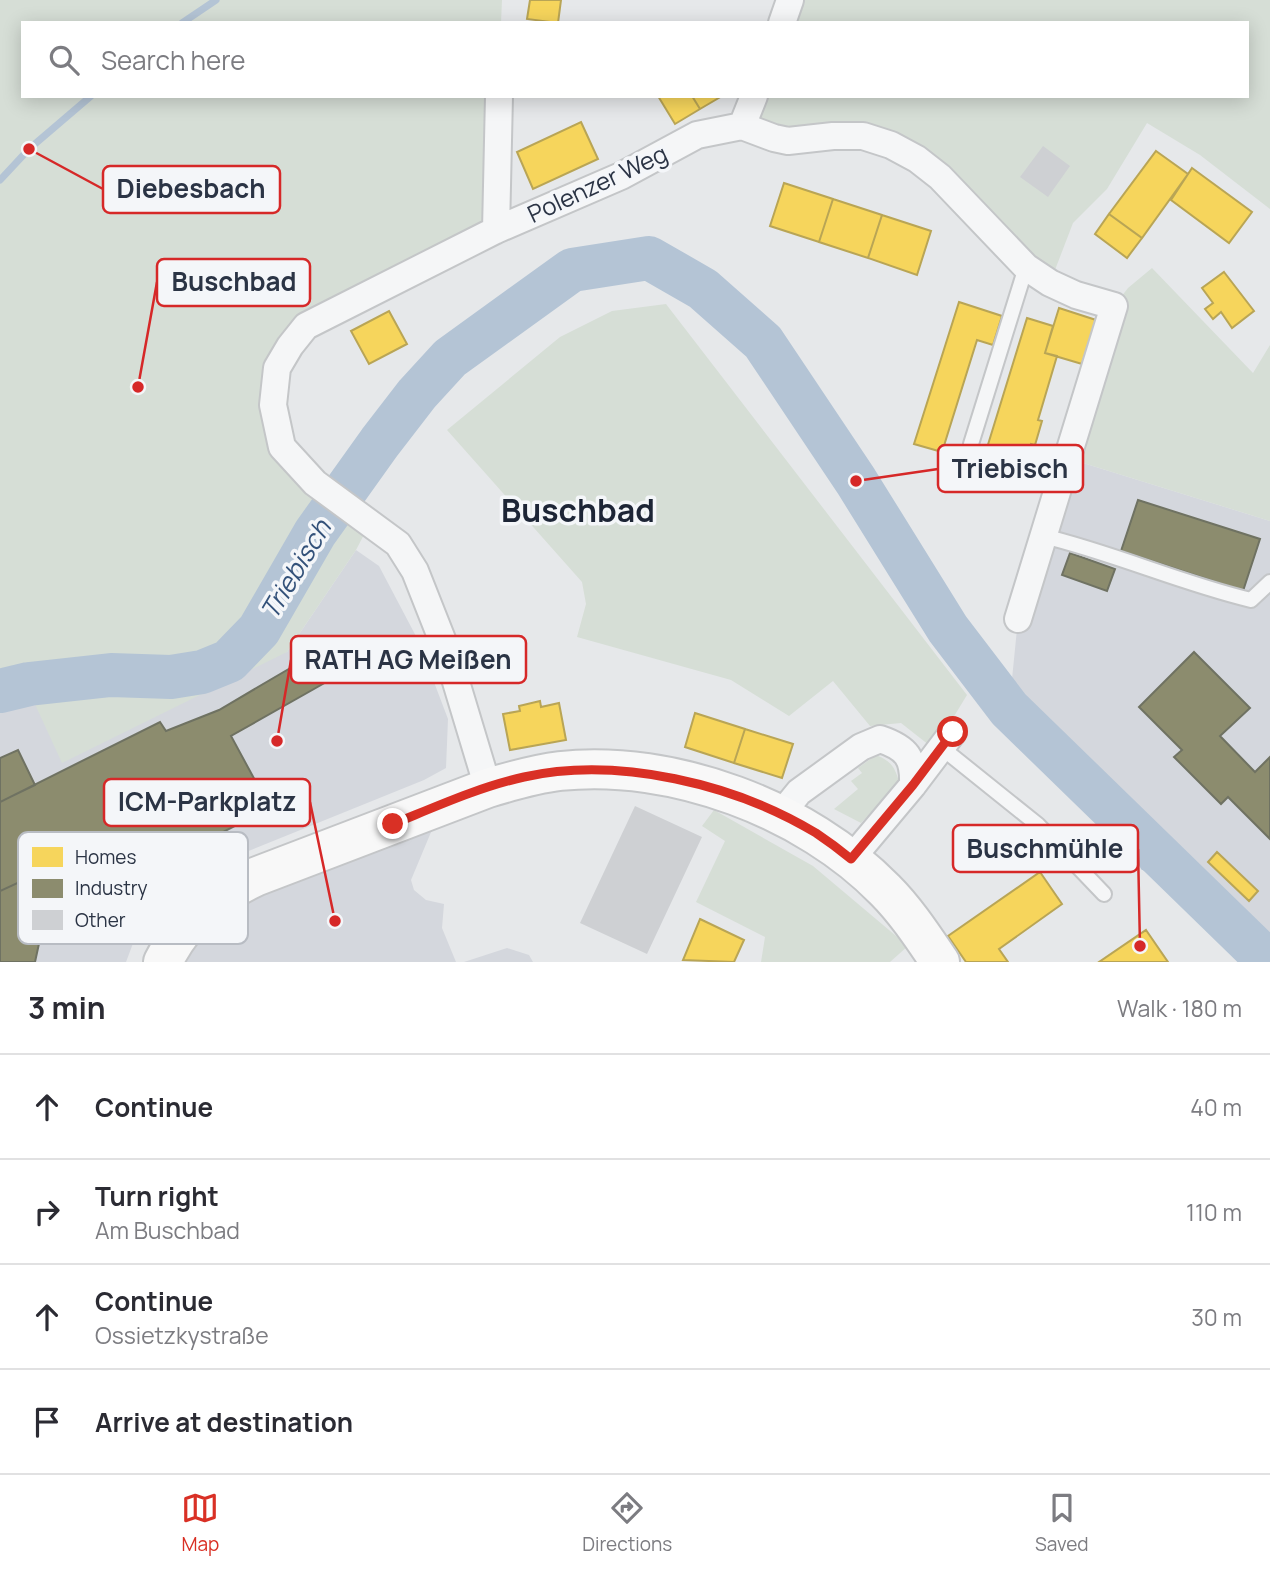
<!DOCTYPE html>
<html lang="en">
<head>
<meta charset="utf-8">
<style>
  :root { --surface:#fff; --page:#f2f2f3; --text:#2b2b33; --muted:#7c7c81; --line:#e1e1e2; --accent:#d93025 }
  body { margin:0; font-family:Manrope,sans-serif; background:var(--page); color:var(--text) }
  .stop { position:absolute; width:21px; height:21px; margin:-16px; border:5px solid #d93025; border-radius:50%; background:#fff }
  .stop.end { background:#d93025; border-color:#fff; box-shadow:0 2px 7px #0008 }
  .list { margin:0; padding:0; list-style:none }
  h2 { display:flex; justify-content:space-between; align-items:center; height:91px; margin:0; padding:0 28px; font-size:30px }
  h2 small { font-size:23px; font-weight:400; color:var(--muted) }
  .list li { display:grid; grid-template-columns:46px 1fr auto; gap:21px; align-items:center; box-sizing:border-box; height:105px; padding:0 28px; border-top:2px solid var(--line) }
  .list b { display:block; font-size:26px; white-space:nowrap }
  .list p { margin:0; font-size:23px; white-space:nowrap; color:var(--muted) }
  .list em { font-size:23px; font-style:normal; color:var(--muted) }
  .icon { flex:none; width:38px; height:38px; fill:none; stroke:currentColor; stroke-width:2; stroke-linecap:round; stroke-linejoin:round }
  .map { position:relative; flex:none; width:1270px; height:962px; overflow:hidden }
  .search { position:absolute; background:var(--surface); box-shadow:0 4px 18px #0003; left:21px; right:21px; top:21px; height:77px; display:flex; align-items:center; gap:18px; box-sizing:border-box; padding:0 24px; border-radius:0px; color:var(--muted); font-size:26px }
  .sheet { height:511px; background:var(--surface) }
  nav { display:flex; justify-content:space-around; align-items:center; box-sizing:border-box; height:98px; border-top:2px solid var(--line); background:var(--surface); font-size:19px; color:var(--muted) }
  nav a { display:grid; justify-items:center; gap:4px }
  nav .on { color:var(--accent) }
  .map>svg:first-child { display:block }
  .built { fill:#d4d7dd }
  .green { fill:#d6ded6 }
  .homes { fill:#f6d55c; stroke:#b9a555; stroke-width:2 }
  .industry { fill:#8c8c6e; stroke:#6f7262; stroke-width:2 }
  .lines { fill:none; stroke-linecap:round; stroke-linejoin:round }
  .stream { stroke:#b4c4d5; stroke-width:7 }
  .river { stroke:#b4c4d5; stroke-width:44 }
  .building { fill:#ced0d3 }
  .lane-casing { stroke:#c4c6c8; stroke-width:18 }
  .street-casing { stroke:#c4c6c8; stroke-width:30 }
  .secondary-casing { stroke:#c4c6c8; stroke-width:42 }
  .lane { stroke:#f5f6f7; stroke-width:14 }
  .street { stroke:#f5f6f7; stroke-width:26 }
  .secondary { stroke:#f8f8f8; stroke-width:38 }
  .route { stroke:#d93025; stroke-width:9 }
  .labels { text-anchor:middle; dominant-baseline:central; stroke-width:7; stroke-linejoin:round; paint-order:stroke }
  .street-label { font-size:24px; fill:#2b3445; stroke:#f4f6f9 }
  .water-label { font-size:26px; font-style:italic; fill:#34527a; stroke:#f4f6f9 }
  .district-label { font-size:32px; font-weight:bold; fill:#1d2536; stroke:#f4f6f9 }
  .key { fill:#f4f6f9; stroke:#b8bcc3; stroke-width:2 }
  .key-label { font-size:19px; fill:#2b3445 }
  .leader { fill:none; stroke:#d62828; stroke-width:2.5 }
  .callout-dot { fill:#d62828; stroke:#f4f6f9; stroke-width:2.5 }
  .callout { fill:#f4f6f9; stroke:#d62828; stroke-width:2.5 }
  .callout-label { font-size:26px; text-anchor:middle; font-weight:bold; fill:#2b3445 }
</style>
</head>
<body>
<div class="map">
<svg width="1270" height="962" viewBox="0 0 1270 962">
  <rect width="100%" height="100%" fill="#e6e8ea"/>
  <path class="built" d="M1067 458 1270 521V962L1009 709 1018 619Z
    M356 550 379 566 418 640 448 719 446 768 424 780 214 865 192 879 152 912 138 930 126 962H0V712L20 704 287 652Z
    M434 825 411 880 414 890 426 900 444 904 442 928 456 962H184L199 937 221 916 246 901Z
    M507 948 529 955 533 962H464Z"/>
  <path class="green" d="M0 0H502L501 23H23V96H499L496 230 290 346 282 447 369 525 356 550 287 652 62 763 34 702 20 704 0 712Z
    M790 0H1270V209L1200 155 1147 123 1107 189 1073 223 1050 283 891 145 774 138 750 106 754 96H1247V23H782Z
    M1152 268 1253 373 1270 345V521L1067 458 1114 306 1128 288Z
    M666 304 967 695 934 749 901 723 870 726 833 681 789 716 731 680 577 637 586 604 582 582 447 430 560 337 612 311Z
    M876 755C891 761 895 767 899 782L861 823 834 809 858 789 851 781 862 773 858 768Z
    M714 810 813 866 908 946 890 962H761L765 937 696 902 725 841 702 826Z"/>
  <path class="homes" d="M530 0H561L558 23 527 19Z
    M658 96H692L700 109 675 124Z
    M692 96H722L700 109Z
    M581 122 598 159 533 189 517 152Z
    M1156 151 1188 174 1142 238 1109 214Z
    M1192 168 1252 212 1229 243 1171 200Z
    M784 183 833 199 819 242 770 226Z
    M833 199 882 215 868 258 819 242Z
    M1109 214 1142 238 1127 258 1095 234Z
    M882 215 931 231 917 275 868 258Z
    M1224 272 1254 311 1232 328 1221 312 1213 319 1205 309 1213 303 1202 288Z
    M959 302 1002 316 993 345 977 340 942 452 914 444Z
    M1059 308 1096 320 1082 364 1045 353Z
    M389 311 407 344 369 364 351 331Z
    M1027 318 1053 326 1045 353 1057 356 1038 420 1042 421 1035 445 1031 444 1022 476 982 464Z
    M540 701 541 707 559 703 566 740 510 750 503 714 520 711 519 706Z
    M695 713 745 729 734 763 685 747Z
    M745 729 793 744 782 778 734 763Z
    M1217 852 1258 891 1249 901 1208 862Z
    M1040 872 1062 904 999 949 1008 962H966L948 936Z
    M700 919 744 940 734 962 683 960Z
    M1146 930 1168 962H1099Z"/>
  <path class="industry" d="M1138 500 1260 539 1243 591 1121 551Z
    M1070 553 1115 569 1107 591 1062 575Z
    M328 646 344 672 231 736 270 808 219 834 222 838 156 874 160 884 125 901 122 894 99 904 50 893 41 872 0 891V802L160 722 166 731 219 710Z
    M1194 652 1250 708 1220 736 1255 772 1270 757V839L1228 797 1221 804 1174 757 1182 750 1139 707Z
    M18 750 35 785 0 802V758Z
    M41 872 50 893 35 962H0V891Z"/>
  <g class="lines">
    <path class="stream" d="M182 23 216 0
      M0 180 29 149 91 96
      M1144 867 1145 841"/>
    <path class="river" d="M0 691 29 684 111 675 171 677 202 672 229 661 259 630 315 533 380 442 417 394 450 358 572 270 649 258 703 289 763 342 856 481 948 629 1009 709 1269 962"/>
  </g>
  <path class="building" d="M1043 146 1070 166 1048 197 1020 177Z
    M635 806 702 837 647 954 580 923Z"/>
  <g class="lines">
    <g class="lane-casing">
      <path id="lane" d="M971 444 1026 267
        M1043 536C1114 553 1180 583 1251 600L1270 582
        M942 748 1038 825 1104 894"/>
    </g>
    <g class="street-casing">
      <path id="street" d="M782 23 790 0
        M742 126 754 96
        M496 230 499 96
        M488 788 447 652 415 571 398 544 315 483 282 447 273 405 277 368 290 346 306 326 496 230 621 176 697 135 742 126 774 138 788 141 833 136H863L891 145 917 159 940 177 1026 267 1050 283 1076 295 1114 306 1018 619
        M781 814 799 792 861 747 880 739C907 748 914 758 913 785
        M851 859 913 785 953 732"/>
    </g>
    <g class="secondary-casing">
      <path id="secondary" d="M163 962C184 919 213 897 255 877L488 788C511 781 535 774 560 771 673 759 806 809 885 890 906 911 923 937 940 962"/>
    </g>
    <use href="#lane" class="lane"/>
    <use href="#street" class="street"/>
    <use href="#secondary" class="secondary"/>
  </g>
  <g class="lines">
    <path class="route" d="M393 824C435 807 479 787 524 777 618 756 735 784 816 833 828 841 840 850 851 859L913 785 953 732"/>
  </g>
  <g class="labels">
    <g class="street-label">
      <text transform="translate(597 183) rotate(-25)">Polenzer Weg</text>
    </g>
    <g class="water-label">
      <text transform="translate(295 569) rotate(-59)">Triebisch</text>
    </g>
    <g class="district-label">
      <text x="578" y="510">Buschbad</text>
    </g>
  </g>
  <rect x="18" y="832" width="230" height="112" rx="10" class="key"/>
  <rect x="32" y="847" width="31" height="20" fill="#f6d55c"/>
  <rect x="32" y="879" width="31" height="19" fill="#8c8c6e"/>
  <rect x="32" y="910" width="31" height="20" fill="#ced0d3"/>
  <g class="key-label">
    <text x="75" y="864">Homes</text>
    <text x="75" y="895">Industry</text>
    <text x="75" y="927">Other</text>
  </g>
  <path class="leader" d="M29 149L103 189M138 387L157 282M856 481L938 469M277 741L291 660M335 921L310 802M1140 946L1138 849"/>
  <g class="callout-dot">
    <circle cx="29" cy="149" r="7"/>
    <circle cx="138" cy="387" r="7"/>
    <circle cx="856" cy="481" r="7"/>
    <circle cx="277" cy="741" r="7"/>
    <circle cx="335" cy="921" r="7"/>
    <circle cx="1140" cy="946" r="7"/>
  </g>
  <g class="callout">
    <rect x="103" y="166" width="177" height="47" rx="7"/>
    <rect x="157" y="259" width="153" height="47" rx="7"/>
    <rect x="938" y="445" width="145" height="47" rx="7"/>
    <rect x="291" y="636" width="235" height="47" rx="7"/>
    <rect x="104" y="779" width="206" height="47" rx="7"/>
    <rect x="953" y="825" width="185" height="47" rx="7"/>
  </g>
  <g class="callout-label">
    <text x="191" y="198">Diebesbach</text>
    <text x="234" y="291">Buschbad</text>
    <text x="1010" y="478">Triebisch</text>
    <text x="408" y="669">RATH AG Meißen</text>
    <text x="207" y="811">ICM-Parkplatz</text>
    <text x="1045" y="858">Buschmühle</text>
  </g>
</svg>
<div class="stop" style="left:953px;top:732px"></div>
<div class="stop end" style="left:393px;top:824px"></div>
<div class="search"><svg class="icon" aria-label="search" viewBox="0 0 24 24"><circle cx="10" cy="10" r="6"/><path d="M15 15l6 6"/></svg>Search here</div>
</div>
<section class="sheet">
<h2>3 min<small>Walk · 180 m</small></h2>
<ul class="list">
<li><svg class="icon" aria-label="ahead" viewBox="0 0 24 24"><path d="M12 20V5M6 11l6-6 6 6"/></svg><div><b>Continue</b></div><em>40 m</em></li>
<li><svg class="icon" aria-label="right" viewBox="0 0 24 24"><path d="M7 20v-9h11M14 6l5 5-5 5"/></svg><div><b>Turn right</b><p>Am Buschbad</p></div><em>110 m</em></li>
<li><svg class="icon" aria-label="ahead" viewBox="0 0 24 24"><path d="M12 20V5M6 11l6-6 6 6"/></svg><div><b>Continue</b><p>Ossietzkystraße</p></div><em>30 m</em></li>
<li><svg class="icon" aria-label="arrive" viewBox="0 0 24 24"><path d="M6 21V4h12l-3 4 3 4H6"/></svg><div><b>Arrive at destination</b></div></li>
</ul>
</section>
<nav>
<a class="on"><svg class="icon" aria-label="map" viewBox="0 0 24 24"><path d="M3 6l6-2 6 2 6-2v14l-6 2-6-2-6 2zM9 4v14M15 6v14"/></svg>Map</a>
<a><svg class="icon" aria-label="directions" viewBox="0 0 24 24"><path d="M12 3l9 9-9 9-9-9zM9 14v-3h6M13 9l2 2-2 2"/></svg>Directions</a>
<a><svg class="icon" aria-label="saved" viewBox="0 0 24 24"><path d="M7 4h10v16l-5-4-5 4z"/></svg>Saved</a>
</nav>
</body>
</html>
